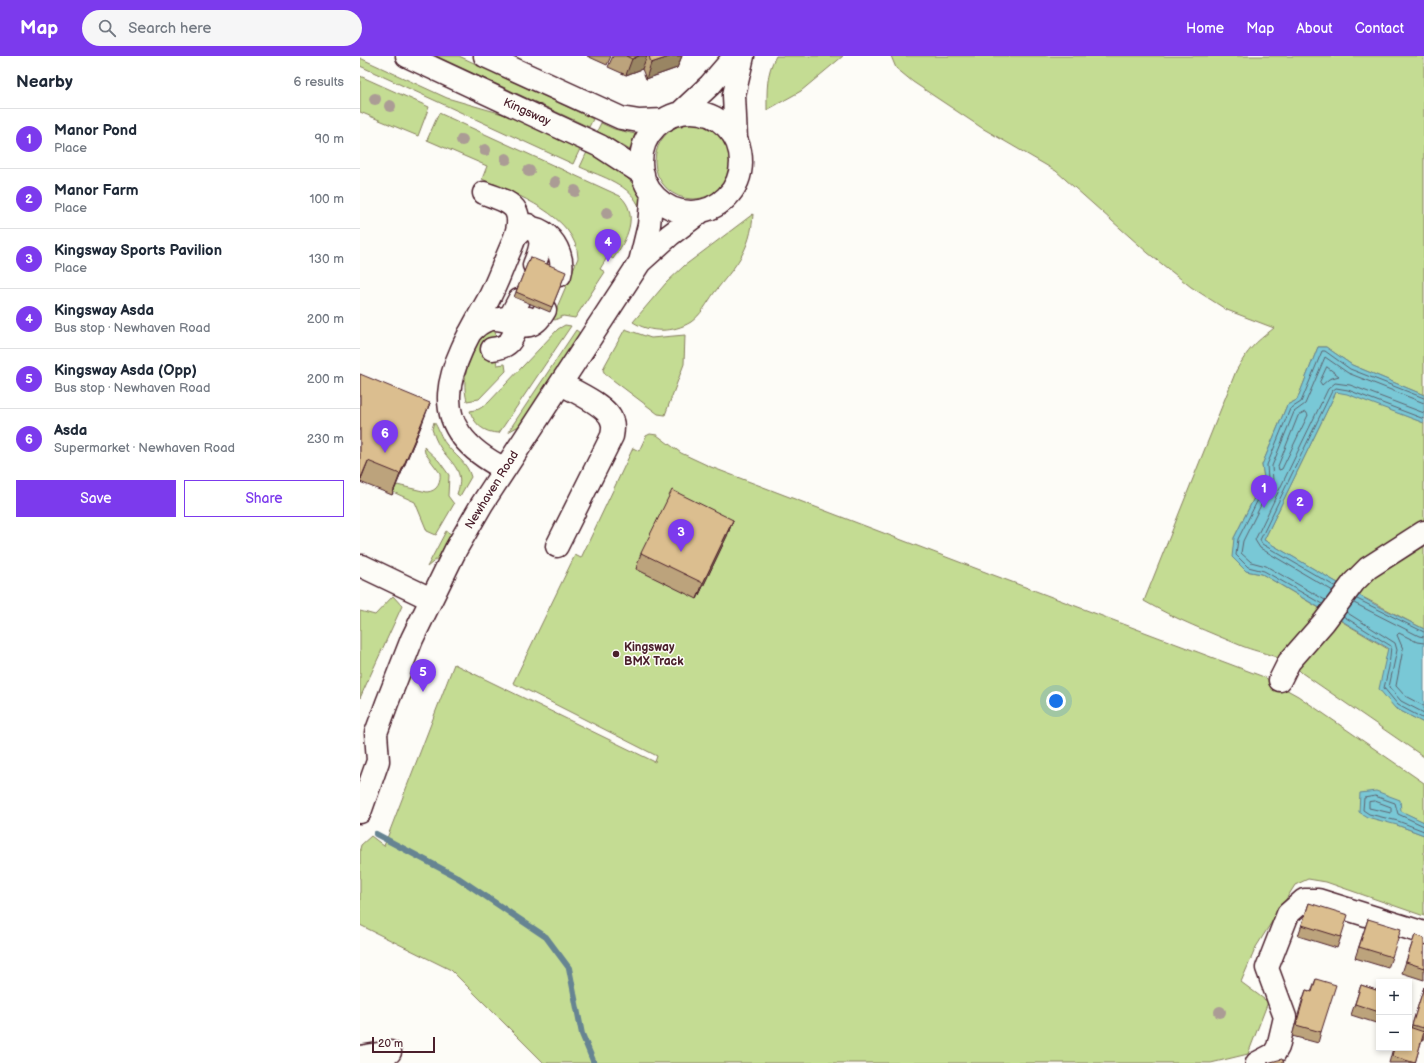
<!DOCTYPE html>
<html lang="en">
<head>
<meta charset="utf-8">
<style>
  :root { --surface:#fff; --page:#f6f6f7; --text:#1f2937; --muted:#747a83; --line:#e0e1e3; --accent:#7c3aed }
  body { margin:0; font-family:"Balsamiq Sans",sans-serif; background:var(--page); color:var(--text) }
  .controls { position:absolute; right:12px; bottom:12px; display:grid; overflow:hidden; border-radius:0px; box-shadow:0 2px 6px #0003 }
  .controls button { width:36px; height:36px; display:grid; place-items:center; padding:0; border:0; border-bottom:1px solid var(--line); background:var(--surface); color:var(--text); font:20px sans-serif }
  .scale { position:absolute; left:12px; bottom:10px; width:63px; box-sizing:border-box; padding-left:4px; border:2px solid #4a1f2b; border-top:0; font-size:11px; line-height:14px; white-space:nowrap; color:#4a1f2b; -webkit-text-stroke:3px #fdfcf7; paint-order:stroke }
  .you { position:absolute; left:696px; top:645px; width:14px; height:14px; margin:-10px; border:3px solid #fff; border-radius:50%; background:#1a73e8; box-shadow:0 0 0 6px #1a73e833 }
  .badge { display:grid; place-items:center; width:26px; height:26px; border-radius:50%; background:var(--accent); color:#fff; font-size:13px; font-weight:700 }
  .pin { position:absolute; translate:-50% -33px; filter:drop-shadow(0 1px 2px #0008) }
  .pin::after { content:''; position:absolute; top:21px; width:14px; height:12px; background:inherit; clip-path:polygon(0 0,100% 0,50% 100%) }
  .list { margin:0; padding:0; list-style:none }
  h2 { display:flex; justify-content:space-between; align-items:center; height:52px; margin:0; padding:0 16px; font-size:17px }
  h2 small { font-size:13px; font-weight:400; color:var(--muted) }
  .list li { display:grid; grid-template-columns:26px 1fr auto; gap:12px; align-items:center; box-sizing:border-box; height:60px; padding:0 16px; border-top:1px solid var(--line) }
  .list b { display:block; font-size:15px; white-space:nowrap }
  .list p { margin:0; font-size:13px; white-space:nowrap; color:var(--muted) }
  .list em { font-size:13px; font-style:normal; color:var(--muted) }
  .actions { display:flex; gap:8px; padding:12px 16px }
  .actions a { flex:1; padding:9px 0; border:1px solid var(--accent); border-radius:0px; text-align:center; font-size:14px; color:var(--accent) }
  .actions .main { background:var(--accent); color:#fff }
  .icon { flex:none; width:22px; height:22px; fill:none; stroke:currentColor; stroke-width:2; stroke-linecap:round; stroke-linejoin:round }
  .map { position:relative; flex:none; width:1064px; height:1007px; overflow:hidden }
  header { display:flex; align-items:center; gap:24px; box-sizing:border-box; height:56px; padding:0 20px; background:var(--accent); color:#fff }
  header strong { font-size:19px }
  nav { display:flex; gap:22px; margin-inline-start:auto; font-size:14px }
  .search { width:280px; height:36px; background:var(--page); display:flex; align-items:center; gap:10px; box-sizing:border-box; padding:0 14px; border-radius:22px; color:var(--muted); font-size:15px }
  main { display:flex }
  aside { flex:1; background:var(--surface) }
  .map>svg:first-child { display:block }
  .green { fill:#c4dc93; stroke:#877e5f }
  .water { fill:#79c8d6; stroke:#668492 }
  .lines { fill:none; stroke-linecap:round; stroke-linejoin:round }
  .shore { stroke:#5d636f; stroke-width:1 }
  .stream { stroke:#668492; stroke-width:6 }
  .minor-casing { stroke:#4a1f2b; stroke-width:25 }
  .minor { stroke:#fdfcf7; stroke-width:22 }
  .tree { fill:#ab9c95 }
  .wall { fill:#bca37b; stroke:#4a1f2b }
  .shaded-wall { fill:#998564; stroke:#4a1f2b }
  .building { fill:#dbbe8f; stroke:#4a1f2b }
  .poi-dot { fill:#4a1f2b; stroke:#fdfcf7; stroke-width:1.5 }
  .labels { text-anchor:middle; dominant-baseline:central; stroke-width:3; stroke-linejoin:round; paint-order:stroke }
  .street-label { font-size:12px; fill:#4a1f2b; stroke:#fdfcf7 }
  .poi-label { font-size:12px; font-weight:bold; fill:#4a1f2b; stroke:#fdfcf7; text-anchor:start }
</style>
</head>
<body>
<header>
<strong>Map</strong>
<div class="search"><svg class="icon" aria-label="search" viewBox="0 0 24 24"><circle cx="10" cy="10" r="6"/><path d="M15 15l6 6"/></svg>Search here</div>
<nav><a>Home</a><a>Map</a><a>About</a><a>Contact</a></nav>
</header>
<main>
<aside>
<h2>Nearby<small>6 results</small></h2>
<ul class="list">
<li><span class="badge">1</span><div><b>Manor Pond</b><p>Place</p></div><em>90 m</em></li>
<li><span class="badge">2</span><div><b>Manor Farm</b><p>Place</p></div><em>100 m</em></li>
<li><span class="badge">3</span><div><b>Kingsway Sports Pavilion</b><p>Place</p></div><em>130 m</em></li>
<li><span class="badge">4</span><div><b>Kingsway Asda</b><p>Bus stop · Newhaven Road</p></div><em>200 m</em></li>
<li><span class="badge">5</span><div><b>Kingsway Asda (Opp)</b><p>Bus stop · Newhaven Road</p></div><em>200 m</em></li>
<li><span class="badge">6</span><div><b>Asda</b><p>Supermarket · Newhaven Road</p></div><em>230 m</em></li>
</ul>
<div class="actions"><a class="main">Save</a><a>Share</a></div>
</aside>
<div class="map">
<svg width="1064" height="1007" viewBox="0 0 1064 1007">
  <rect width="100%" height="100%" fill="#fdfcf7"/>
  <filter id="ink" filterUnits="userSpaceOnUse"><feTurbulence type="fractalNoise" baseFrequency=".025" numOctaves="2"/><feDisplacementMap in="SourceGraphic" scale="8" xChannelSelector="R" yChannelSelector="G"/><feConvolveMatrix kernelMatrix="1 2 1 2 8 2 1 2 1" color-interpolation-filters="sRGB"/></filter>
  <g filter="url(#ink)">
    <path class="green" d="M76 0H99L233 63 229 71Z
      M416 0H483L441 35 407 54C407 35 406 17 416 0Z
      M531 0H1064V339L992 309 966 291H958L937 344 927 349 902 409 904 422 874 482 886 515 902 518 1028 593 1025 611 1035 652 1064 667V701L942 617C926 600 902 598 882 590 849 576 815 563 784 545L876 315C889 292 894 288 914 272L867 254 831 231 788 197 696 115 622 72 553 26 536 12Z
      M0 2 87 42 153 61 220 93 213 108 0 10Z
      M0 20 69 51 58 80 0 56Z
      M79 57 260 140C280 158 267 184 253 203L248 200 240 213 245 216 215 262 203 260 195 264 192 263 218 202C217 160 155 138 122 123L127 110 67 84Z
      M295 105a38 38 0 1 1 76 0a38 38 0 1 1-76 0Z
      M241 67 254 73 275 78 270 94 237 75Z
      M227 96C245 105 290 130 280 153 271 128 242 121 220 111Z
      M393 158C391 195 375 210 354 237 347 247 341 259 331 266 313 277 290 277 273 266L306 227 324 210Z
      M205 269 211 270 139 377C124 377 114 368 110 355L119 353 128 347 198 273Z
      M130 273 134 274 137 281 128 285 135 298 137 309 145 308 146 315 119 343 107 345C100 320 111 289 130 273Z
      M265 273 291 282 325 279 324 308 305 359 298 358 245 318 243 314 245 309Z
      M216 274 220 277 216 285 159 370 148 376Z
      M976 336 987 337 1064 367V469L983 530 904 484Z
      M74 366C78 371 81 382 86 388 95 400 107 406 111 421L100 440 97 438C106 414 91 408 80 391 76 385 74 379 72 373Z
      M290 378 297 379 321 397 351 411 628 517 904 621 938 640 1064 727V766L1040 755 1037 769 1064 779V860L966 826 948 823 935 829 896 891 881 926 908 946 888 998 851 1007H184L91 914 0 869V793L1 789 11 780 24 790 94 608 295 706 297 700 153 627 215 499 221 502 273 392 279 395 286 380Z
      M64 391 79 405 89 419 88 440 94 448 76 479 67 475 55 446 33 436 37 429 67 436C78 435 81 426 80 417L65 397Z
      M86 475 91 478 78 502 67 511Z
      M1064 485V573L995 537 1010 518Z
      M33 540 42 550 0 642V555L15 559Z"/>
    <path class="water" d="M958 291H966L992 309 1064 339V367L987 338 976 336 904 484 1014 548 1064 573V667L1035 652 1019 633 1028 592 902 518 886 515 872 501 874 482 904 422 902 409 927 349 937 344Z
      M1016 735 1040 744 1041 755 1064 766V779L1037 769 1007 761 999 756 1000 737Z"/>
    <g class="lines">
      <path class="shore" d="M967 311 979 320 969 323 962 329 960 326Z
        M946 356 948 359 922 413 919 414 918 410 938 360Z
        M976 531 902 488 900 484 972 335 976 332 988 334 1064 363
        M973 535 900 492 895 484 968 333 975 327 990 329 1064 357
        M997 543 1064 576
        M965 544 906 510 891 506 881 497 883 485 913 425 912 410 934 356 945 348 965 301 988 317 1064 347
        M994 547 1059 580 1064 581
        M962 548 904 515 888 511 876 499 878 483 908 424 907 409 930 353 941 346 962 295H965L990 313 1064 342
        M986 556 1035 587 1037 594 1029 631 1041 645 1064 657
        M983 560 1031 590 1029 611 1024 632 1038 649 1064 663
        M1064 587 1057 586 1039 577 1037 579 1043 593 1036 630 1045 640 1064 650
        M1015 745 1031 751V757L1009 752V746Z
        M1064 770 1038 758 1035 747 1015 740 1004 742 1003 754 1009 758 1038 765 1064 775"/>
      <path class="stream" d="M16 778 97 821 186 881 209 912 222 978 234 1007"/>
      <g class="minor-casing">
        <path id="minor" d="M47 0 240 90 283 118
          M125 0 261 62 279 65 305 64
          M281 106a50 50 0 1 1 100 0a50 50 0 1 1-100 0Z
          M319 58 350 29 375 0
          M376 83 374 39 383 0
          M124 137C134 141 151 145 156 155 162 168 154 184 149 196 142 212 136 230 127 246 90 311 57 369 145 413
          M168 169C186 182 181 191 174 209
          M155 182C172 154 209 191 200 219
          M280 206 289 169 292 137
          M139 263 150 261 159 244
          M109 278C115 271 123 264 132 263 154 261 168 284 185 254
          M132 293C149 291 153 285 156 269L161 268 168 262
          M197 490 252 380C253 375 254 370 252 365 248 350 214 335 201 328
          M2 510 71 543
          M920 624 929 606 964 566 994 526 1008 512 1064 476
          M0 756 18 705 16 677 27 647 52 583 96 493 122 448 280 206 310 179 342 155
          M0 1001 30 996
          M897 1007 914 998 918 991 925 961 907 912 928 858 944 844H958L1064 877"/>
      </g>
      <use href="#minor" class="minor"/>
    </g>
    <g class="tree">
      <circle cx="15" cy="43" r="6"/>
      <circle cx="30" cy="50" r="6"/>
      <circle cx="102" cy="84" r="6"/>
      <circle cx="125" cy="94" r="6"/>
      <circle cx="146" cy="103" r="6"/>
      <circle cx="169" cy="115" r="6"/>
      <circle cx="195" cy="126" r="6"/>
      <circle cx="215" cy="135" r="6"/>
      <circle cx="247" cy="157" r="6"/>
      <circle cx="860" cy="956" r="6"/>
    </g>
    <path class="wall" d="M227 0H251L247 9Z
      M253 0H322L317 12 286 23 282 13 266 19 248 11Z
      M170 201 204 221 190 256 154 241Z
      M0 318 62 368 32 439 0 426Z
      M373 464 367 480 337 543 276 513 281 497Z
      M949 847 981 881 977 892 938 880Z
      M1008 863 1032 901 1028 912 995 902Z
      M1055 879 1064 882V924L1042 917Z
      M956 923 961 976 958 987 932 980 942 945 946 934 951 935Z
      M1001 929 1019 935V968L991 959Z
      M1064 931V984L1062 983 1055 1007H1029L1033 992H1049L1051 972Z"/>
    <path class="shaded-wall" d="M279 0H287L282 13 266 19 272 3Z
      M312 0H322L317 12 286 23 291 7Z
      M70 347 62 368 32 439 40 418Z
      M8 405 0 426V424Z
      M373 464 367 480 337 543 343 527Z"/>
    <path class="building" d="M266 0H279L272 3Z
      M289 0H312L291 7Z
      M170 201 206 216 192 251 156 236Z
      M0 318 70 347 40 418 8 405 0 424Z
      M312 434 373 464 343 527 281 497Z
      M949 847 988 859 981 881 942 869Z
      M1008 863 1041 873 1032 901 999 891Z
      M1055 879 1064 882V912L1046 906Z
      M956 923 976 929 961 976 936 969 946 934 952 936Z
      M1001 929 1019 935V956L995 948Z
      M1064 931V972L1052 969Z
      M1049 971 1064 976 1055 1007 1032 1000 1034 992H1049Z
      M922 1003 924 1007H907Z"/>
  </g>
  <circle class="poi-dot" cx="256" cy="598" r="4"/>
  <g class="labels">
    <g class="street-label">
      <text transform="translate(167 56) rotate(24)">Kingsway</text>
      <text transform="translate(132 434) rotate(-58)">Newhaven Road</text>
    </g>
    <g class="poi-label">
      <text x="264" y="591">Kingsway<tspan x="264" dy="14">BMX Track</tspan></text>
    </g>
  </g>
</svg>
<div class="controls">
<button>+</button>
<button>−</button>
</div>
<div class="scale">20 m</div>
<div class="you"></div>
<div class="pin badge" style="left:904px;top:452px">1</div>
<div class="pin badge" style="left:940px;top:466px">2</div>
<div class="pin badge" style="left:321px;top:496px">3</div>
<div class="pin badge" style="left:248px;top:206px">4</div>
<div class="pin badge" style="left:63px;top:636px">5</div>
<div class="pin badge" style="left:25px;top:397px">6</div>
</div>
</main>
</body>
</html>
